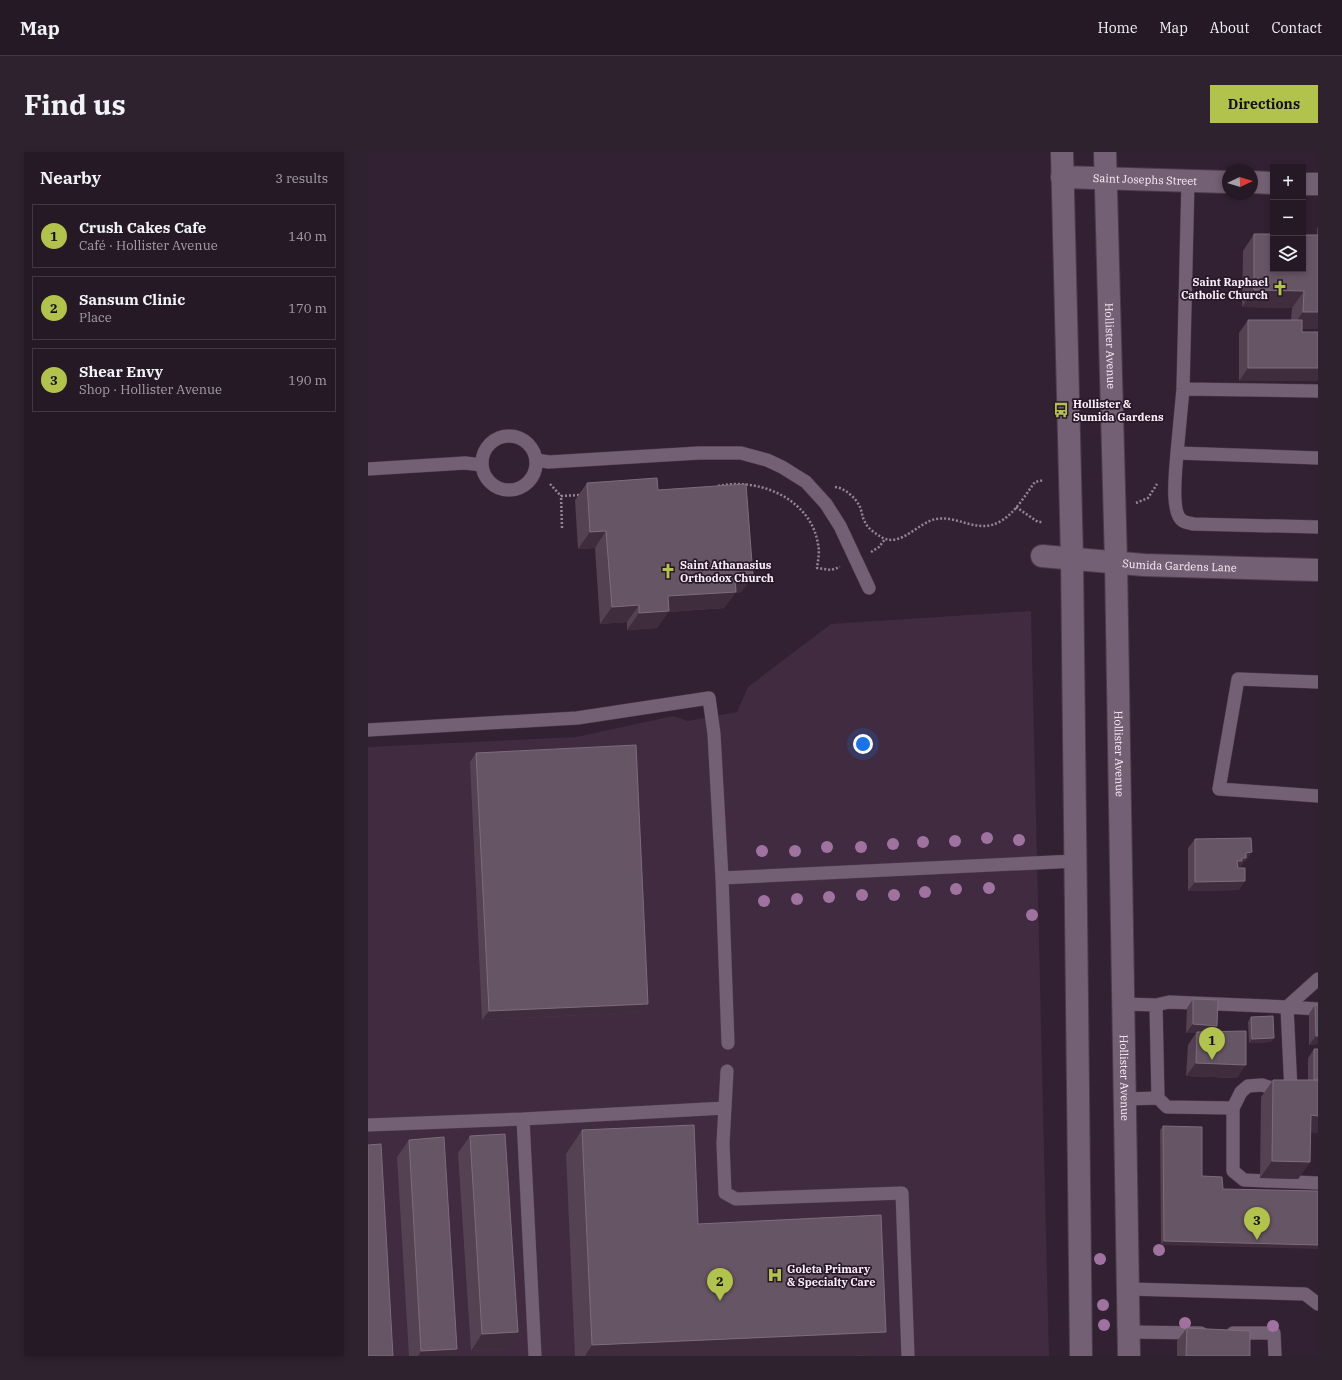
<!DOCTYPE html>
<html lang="en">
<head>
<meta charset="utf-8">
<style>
  :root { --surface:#261926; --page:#2e222e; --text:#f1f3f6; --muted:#a4a0a7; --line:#423843; --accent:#b2c34c }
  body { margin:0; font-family:"IBM Plex Serif",serif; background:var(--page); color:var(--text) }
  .controls { position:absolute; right:12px; top:12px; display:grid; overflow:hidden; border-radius:0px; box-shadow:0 2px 6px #0003 }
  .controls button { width:36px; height:36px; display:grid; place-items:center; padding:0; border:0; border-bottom:1px solid var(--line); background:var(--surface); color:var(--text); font:20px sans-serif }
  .compass { position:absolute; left:854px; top:12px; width:36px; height:36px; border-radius:50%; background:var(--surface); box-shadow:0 2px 6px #0003; rotate:86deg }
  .you { position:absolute; left:495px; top:592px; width:14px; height:14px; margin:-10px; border:3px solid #fff; border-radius:50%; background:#1a73e8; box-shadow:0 0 0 6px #1a73e833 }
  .badge { display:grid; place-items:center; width:26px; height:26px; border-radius:50%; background:var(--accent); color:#111; font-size:13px; font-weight:700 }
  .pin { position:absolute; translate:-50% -33px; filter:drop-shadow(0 1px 2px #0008) }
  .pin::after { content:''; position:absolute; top:21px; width:14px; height:12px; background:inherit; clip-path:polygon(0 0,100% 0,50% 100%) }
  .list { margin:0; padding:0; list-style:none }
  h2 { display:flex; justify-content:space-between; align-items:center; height:52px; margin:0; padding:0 16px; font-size:17px }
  h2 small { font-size:13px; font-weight:400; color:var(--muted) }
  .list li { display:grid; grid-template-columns:26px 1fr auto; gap:12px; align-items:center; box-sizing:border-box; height:64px; margin:0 8px 8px; padding:0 8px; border:1px solid var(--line); border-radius:0px }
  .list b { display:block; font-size:15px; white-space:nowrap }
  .list p { margin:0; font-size:13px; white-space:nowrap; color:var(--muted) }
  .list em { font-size:13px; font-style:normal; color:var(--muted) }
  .icon { flex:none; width:22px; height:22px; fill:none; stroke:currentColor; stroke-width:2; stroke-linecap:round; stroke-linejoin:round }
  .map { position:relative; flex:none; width:950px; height:1204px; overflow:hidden; border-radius:0px }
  header { display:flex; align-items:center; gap:24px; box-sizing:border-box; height:56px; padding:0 20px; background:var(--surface); border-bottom:1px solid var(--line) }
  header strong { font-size:19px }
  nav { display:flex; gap:22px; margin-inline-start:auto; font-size:14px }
  .intro { display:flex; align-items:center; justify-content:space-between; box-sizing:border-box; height:96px; padding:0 24px }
  h1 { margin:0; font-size:28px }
  .button { padding:10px 18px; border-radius:0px; background:var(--accent); color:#111; font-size:14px; font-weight:700 }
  main { display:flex; gap:24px; padding:0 24px }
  aside { flex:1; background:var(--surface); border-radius:0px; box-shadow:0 2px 6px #0003 }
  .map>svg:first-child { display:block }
  .built { fill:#402b40 }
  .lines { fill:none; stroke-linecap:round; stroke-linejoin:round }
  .lane-casing { stroke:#4b3c4a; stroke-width:14 }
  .street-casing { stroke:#4b3c4a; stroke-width:24 }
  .secondary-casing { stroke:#4b3c4a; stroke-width:24 }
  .path { stroke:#948694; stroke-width:2.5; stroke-dasharray:2 2; stroke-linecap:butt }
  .lane { stroke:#746074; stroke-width:13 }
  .street { stroke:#746074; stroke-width:22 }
  .secondary { stroke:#746074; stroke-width:22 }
  .tree { fill:#a072a0 }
  .wall { fill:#544253 }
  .shaded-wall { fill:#3f2d3e }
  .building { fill:#665565; stroke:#7d6d7c }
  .labels { text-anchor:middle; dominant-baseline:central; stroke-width:3.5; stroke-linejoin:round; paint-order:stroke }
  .street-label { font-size:11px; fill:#fbeffa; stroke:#281828 }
  .poi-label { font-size:11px; font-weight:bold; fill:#fbeffa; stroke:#281828; text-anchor:start }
</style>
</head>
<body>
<header>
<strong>Map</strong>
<nav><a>Home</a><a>Map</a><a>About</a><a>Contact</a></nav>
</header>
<div class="intro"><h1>Find us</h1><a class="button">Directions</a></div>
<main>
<aside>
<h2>Nearby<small>3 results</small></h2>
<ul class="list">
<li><span class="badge">1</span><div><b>Crush Cakes Cafe</b><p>Café · Hollister Avenue</p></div><em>140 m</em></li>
<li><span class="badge">2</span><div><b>Sansum Clinic</b><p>Place</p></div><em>170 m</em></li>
<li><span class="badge">3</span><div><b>Shear Envy</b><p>Shop · Hollister Avenue</p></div><em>190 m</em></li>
</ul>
</aside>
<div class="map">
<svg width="950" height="1204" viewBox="0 0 950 1204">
  <rect width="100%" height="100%" fill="#322132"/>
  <path class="built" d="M663 459 681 1204H0V595L208 585 305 564 320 569 369 560 380 535 463 472Z"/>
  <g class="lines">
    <g class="lane-casing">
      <path id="lane" d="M820 29 815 237 809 301 950 306
        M815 237 950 239
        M114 311a27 27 0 1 1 54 0a27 27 0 1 1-54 0Z
        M809 301C808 315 802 362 815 369 818 371 822 371 825 372L950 375
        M168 308 181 310 331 301H373L399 308 414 315 438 330 458 352 472 374 501 436
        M0 317 97 311 114 313
        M950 530 870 527 851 637 950 644
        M0 578 209 566 341 546 346 582 354 726 360 891
        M354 726 708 709
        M756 852 788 853
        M919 855 950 827
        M919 855 950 857
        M359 919 355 991 357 1041 368 1047 534 1041 540 1204
        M790 946 788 853 801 850 919 855 923 939
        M758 947 790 946 799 955 865 956V1019L876 1028 950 1031
        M865 956 873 940 880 934 894 933 914 939H950
        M155 967 167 1204
        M0 973 155 967 357 956
        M761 1137 937 1142 950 1152
        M761 1180 833 1181
        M865 1181H906L907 1204"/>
    </g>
    <g class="street-casing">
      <g id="street">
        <path id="s1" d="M694 25 860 30"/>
        <path d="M884 30 905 31"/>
        <path d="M935 32H950"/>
        <path id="s2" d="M674 404 776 413 950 418"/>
      </g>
    </g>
    <g class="secondary-casing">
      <g id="secondary">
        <path d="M694 0 704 406 713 1204"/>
        <path id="s3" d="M737 0 748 410 761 1204"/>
      </g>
    </g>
    <path class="path" d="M182 332 193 344
      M350 334C391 325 443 347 450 392 452 400 450 408 449 416L463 418 472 415
      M467 335C477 336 488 346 492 355 494 360 494 365 497 370 500 377 508 382 515 386 533 395 551 370 568 367 591 363 610 383 633 369 648 360 657 343 667 330L676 328
      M768 351 780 346 789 332
      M648 355 670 370H674
      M194 376 193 344 213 343
      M503 400 511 395 517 387"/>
    <use href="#lane" class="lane"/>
    <use href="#street" class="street"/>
    <use href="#secondary" class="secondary"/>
  </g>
  <g class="tree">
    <circle cx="619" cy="686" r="6"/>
    <circle cx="651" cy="688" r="6"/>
    <circle cx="587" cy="689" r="6"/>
    <circle cx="555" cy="690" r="6"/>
    <circle cx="525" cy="692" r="6"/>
    <circle cx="459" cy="695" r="6"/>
    <circle cx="493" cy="695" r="6"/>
    <circle cx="394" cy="699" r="6"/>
    <circle cx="427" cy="699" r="6"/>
    <circle cx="621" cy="736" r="6"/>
    <circle cx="588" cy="737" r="6"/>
    <circle cx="557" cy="740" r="6"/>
    <circle cx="494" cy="743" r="6"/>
    <circle cx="526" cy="743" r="6"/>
    <circle cx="461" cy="745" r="6"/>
    <circle cx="429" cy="747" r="6"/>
    <circle cx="396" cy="749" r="6"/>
    <circle cx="664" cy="763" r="6"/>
    <circle cx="791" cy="1098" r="6"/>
    <circle cx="732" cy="1107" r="6"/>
    <circle cx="735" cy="1153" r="6"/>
    <circle cx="817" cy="1171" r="6"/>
    <circle cx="736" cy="1173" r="6"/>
    <circle cx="905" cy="1174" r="6"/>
  </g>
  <path class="wall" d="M950 75V177H934L871 229V181L880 168H923L924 156 874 155 875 99 886 82 949 83V76Z
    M219 331 290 338 385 424 373 440 367 441 356 456 300 460 289 476 259 478V470L232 472 227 396 210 397 207 348Z
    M108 601 280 852 274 860 114 868 102 610Z
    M827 687 878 709H876L872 715H870L871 738 820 739V696Z
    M825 847 849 874 845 880 869 926 818 924 820 893 828 881H818L819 856Z
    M947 853H950V892L941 893V862Z
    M883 865 903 890 881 891 880 870Z
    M946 897 950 981 942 980V1010L930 1027 892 1026 893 945 905 928H940V906Z
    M795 974 834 1024 854 1025 793 1093 792 978Z
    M214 978 330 1072 518 1180 501 1203 483 1204H207L198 1002Z
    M102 984 150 1180 138 1197 103 1199 90 1001Z
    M41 988 89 1197 84 1204H41L29 1005Z
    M819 1176 882 1204H809V1189Z"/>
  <path class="shaded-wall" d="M886 138 936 139 924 156 874 155Z
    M935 160H950V177H923Z
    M880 216H950V229H871Z
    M238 379 227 396 210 397 222 380Z
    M385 424 373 440 367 441 356 456 300 460 289 476 259 478 271 461 300 444 367 425Z
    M271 453 259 470 232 472 244 455Z
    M884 700 878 709H876L872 715H869V709L878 701Z
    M877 729 871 738 820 739 827 730Z
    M280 852 274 860 114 868 121 859Z
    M825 872 849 874 843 883 829 880 828 881H818Z
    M948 884H950V892L941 893Z
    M906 886 903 890 881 891 884 887Z
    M828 911 878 913 869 926 818 924Z
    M943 963 950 964V981L931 980Z
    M904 1009 942 1010 930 1027 892 1026Z
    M796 1089 950 1093V1097L793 1093Z
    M150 1180 138 1197 103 1199 114 1182Z
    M518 1180 501 1203 483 1204H217L224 1193Z
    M89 1197 84 1204H50L53 1199Z"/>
  <path class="building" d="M886 82H905V117H935V83H950V160H935L936 139 886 138Z
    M880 168H934V180H950V216H880Z
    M289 326 290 338 378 332 385 424 367 425 368 440 300 444 301 459 271 461V453L244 455 238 379 222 380 219 331Z
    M268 593 280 852 121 859 108 601Z
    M883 686 884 700 878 701V706H874V709H869L870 716H877V729L827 730V687Z
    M825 847 850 848 849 874 825 872Z
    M947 853H950V884H948Z
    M905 864 906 886 884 887 883 865Z
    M878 879V913L828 911 829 880Z
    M946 897H950V928H946Z
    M905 928H950V964L943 963 942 1010 904 1009Z
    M326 973 330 1072 513 1063 518 1180 224 1193 214 978Z
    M795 974 834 975V1024L854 1025 855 1037 950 1039V1093L796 1089Z
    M137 982 150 1180 114 1182 102 984Z
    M76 985 89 1197 53 1199 41 988Z
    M13 992 25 1204H0V993Z
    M819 1176 882 1179V1204H818Z"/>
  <defs>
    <g id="church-bare" transform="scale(1.2)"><path d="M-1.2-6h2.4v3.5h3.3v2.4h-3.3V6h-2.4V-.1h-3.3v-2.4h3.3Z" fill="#b2c34c" stroke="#281828" stroke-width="2.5" paint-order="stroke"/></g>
    <g id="bus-bare" transform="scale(1.2)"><path d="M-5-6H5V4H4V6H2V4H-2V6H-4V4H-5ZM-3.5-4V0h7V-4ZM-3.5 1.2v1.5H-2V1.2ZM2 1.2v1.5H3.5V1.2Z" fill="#b2c34c" stroke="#281828" stroke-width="2.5" paint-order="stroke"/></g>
    <g id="hospital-bare" transform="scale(1.2)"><path d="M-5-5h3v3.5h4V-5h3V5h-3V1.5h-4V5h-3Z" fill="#b2c34c" stroke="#281828" stroke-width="2.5" paint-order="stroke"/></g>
  </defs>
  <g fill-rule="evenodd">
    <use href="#church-bare" x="912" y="136"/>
    <use href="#bus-bare" x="693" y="258"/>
    <use href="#church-bare" x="300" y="419"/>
    <use href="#hospital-bare" x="407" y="1123"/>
  </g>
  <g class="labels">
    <g class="street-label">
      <text stroke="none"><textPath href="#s1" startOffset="83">Saint Josephs Street</textPath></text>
      <text stroke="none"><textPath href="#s3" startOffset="194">Hollister Avenue</textPath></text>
      <text stroke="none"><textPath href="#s2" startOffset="138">Sumida Gardens Lane</textPath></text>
      <text stroke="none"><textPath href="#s3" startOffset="602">Hollister Avenue</textPath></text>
      <text stroke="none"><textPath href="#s3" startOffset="926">Hollister Avenue</textPath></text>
    </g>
    <g class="poi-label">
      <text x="900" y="130" text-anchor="end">Saint Raphael<tspan x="900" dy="13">Catholic Church</tspan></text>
      <text x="705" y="252">Hollister &amp;<tspan x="705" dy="13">Sumida Gardens</tspan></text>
      <text x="312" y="413">Saint Athanasius<tspan x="312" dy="13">Orthodox Church</tspan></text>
      <text x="419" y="1117">Goleta Primary<tspan x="419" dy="13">&amp; Specialty Care</tspan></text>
    </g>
  </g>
</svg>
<div class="controls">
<button>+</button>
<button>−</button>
<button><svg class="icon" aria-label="layers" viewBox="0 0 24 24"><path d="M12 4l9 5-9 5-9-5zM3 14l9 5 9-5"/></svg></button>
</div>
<svg class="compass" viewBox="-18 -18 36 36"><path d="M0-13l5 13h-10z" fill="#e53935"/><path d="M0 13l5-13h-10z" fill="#a4a0a7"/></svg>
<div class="you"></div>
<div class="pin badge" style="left:844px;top:908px">1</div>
<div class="pin badge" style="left:352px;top:1149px">2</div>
<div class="pin badge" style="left:889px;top:1088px">3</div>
</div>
</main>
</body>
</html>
